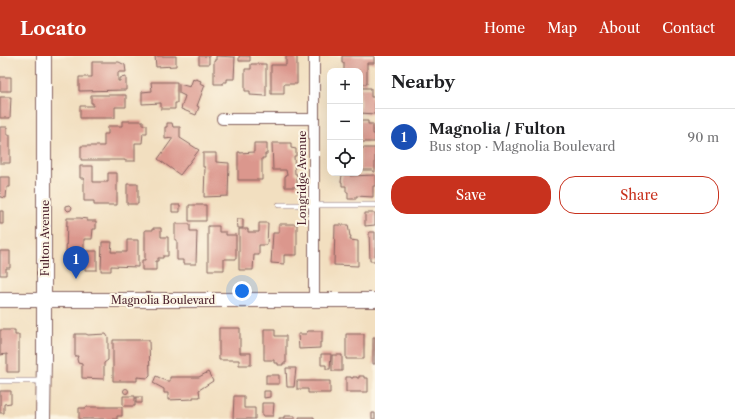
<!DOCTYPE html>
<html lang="en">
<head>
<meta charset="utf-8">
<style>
  :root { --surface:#fff; --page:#f6f6f6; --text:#202124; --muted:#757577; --line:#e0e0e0; --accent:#c8321e }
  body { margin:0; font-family:"Libre Caslon Text",serif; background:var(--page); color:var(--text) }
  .controls { position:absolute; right:12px; top:12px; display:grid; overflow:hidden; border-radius:8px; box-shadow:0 4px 16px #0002 }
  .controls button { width:36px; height:36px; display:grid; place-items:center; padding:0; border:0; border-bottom:1px solid var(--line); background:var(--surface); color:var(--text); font:20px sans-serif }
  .you { position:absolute; left:242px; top:235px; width:14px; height:14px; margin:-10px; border:3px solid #fff; border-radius:50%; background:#1a73e8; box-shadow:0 0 0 6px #1a73e833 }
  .badge { display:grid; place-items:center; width:26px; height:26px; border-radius:50%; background:var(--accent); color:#fff; font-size:13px; font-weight:700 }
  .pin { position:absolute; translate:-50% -33px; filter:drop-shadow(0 1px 2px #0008) }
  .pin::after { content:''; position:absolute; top:21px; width:14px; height:12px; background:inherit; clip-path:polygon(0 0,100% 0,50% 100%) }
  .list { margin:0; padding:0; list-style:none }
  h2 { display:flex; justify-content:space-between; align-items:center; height:52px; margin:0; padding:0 16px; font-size:17px }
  h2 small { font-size:13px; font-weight:400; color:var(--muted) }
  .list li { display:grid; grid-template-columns:26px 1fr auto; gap:12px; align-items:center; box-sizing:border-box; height:56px; padding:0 16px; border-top:1px solid var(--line) }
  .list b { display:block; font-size:15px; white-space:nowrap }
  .list p { margin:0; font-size:13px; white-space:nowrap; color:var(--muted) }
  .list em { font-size:13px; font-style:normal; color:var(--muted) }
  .actions { display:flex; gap:8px; padding:12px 16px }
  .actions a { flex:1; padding:9px 0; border:1px solid var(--accent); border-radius:16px; text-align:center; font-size:14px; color:var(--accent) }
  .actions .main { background:var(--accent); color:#fff }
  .icon { flex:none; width:22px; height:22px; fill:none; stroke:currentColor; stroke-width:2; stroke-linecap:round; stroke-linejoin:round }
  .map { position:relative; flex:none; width:375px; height:363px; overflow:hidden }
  header { display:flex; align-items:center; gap:24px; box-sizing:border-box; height:56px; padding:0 20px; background:var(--accent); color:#fff }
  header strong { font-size:19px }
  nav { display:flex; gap:22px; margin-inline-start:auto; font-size:14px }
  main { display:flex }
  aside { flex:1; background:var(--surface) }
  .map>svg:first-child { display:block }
  .building { fill:#db978d }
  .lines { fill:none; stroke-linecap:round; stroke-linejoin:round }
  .lane-casing { stroke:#85625f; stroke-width:6 }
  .street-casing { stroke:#85625f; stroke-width:12 }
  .secondary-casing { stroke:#85625f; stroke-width:16 }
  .lane { stroke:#fff; stroke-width:5 }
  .street { stroke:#fff; stroke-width:10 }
  .secondary { stroke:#fff; stroke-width:14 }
  .labels { text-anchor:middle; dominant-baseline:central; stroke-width:4; stroke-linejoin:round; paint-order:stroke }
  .street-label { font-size:11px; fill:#4a1f2b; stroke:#fcf5e5 }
</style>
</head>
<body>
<header>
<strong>Locato</strong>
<nav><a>Home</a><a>Map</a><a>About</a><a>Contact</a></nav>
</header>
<main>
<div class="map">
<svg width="375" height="363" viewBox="0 0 375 363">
  <rect width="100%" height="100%" fill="#fcf5e5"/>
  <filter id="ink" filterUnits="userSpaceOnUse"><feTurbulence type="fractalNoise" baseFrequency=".025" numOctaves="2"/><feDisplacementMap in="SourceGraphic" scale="8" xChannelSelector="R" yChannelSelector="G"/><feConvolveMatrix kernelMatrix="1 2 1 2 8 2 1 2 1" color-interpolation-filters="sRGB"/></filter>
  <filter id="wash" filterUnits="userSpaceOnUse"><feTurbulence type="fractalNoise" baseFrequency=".012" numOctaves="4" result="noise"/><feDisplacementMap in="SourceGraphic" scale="16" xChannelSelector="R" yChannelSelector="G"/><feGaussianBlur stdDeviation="0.9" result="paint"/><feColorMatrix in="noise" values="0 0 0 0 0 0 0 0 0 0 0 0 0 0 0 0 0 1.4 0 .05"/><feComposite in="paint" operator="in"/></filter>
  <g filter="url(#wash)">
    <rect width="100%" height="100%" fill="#f2dfc0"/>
    <g id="blocks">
      <path class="building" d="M155 0H176V10L156 11Z
        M199 0H209V8H199Z
        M216 0 235 1 234 23H227V26H223V28H214V4H216Z
        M239 0H250V5H239Z
        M286 0H297V28H284V38H271V9H286Z
        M342 0H374V7H367V28H360V15H344V7H342Z
        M92 6H119L125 9 126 16H118V25H120V22L126 21V34L79 35V21H92Z
        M251 8H266V40L250 39V35H245V13H251Z
        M0 21H11V35H0Z
        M193 23 194 24 196 23 201 25 200 27 205 29 197 50 199 51 196 59 181 53 185 40 179 37V28L190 31Z
        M151 26H177V47H175V53H161V47L142 48V36L152 35Z
        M360 32H371V41H375V58L360 57Z
        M91 39H126V51H115V62H80V50H93V47H91Z
        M0 41H11L10 62H0Z
        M122 65H143V69H147V77H143L142 87H135V105H125V104H81V90H104V78H108V70H122Z
        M360 65H368V68H373V78H375V86H360Z
        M167 67H172L173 71H180V82L199 94 180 119 158 103 173 82 165 83V71H167Z
        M0 71H7V79H10V107H0Z
        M254 87H267V98H265V102H262V124H238V96H240V97L254 96Z
        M272 87H291V92L296 93V100H294L295 118H297V131H285V120L287 119 286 114H273Z
        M360 92H375V116H373V114H360Z
        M203 97H216V106L229 107 228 140 204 141 205 111H203Z
        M80 110H93V126H108V117H117V149H94V145H84V122H80Z
        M342 119H350V120L375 119V130H373V141L356 140V143H348V136H346V130H342V126H341Z
        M0 121H10V131H7L6 142 0 141Z
        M127 128H138V148H127Z
        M70 149 72 151 71 154 68 155 66 153V150Z
        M172 149H180V156H172Z
        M189 149H206V165H189Z
        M0 155H3V168H0Z
        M365 157H375V169L365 170Z
        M67 162H80L87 163V165H96V173H93L92 183H84V195H97V214H85V202H80V201H66Z
        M237 163H243V172H238Z
        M259 167H268L267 189H259V199H254L253 214H239V173H248V176H259Z
        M175 168H190V175H197L196 208H183V204H177V184H175Z
        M279 168H297V199H284V208L271 207 273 177H279Z
        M335 169H348L350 180H351L350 184 358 185V210L334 209Z
        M208 170H219V176H226V179H236V203H224V214H208Z
        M153 172H161V181H168V200H163V202H158V205H156V214H142V204H145V174H153Z
        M369 176H375V205H370Z
        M127 184H138V211L111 210V215H101L102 186H112L111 196H127Z
        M0 195H10V212H6V219H0Z
        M219 272H240V297H251V309H239V304H219Z
        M264 273H275V280H286V307H283V309H278V307H274V304H264Z
        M0 274H15V279H19V316H7V298L0 299Z
        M308 275H322V286H320V292L299 293 298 278H306Z
        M75 278H86L88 279 106 278 108 281V304L104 307V323L82 322V308L78 307 77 303 78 300H75Z
        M346 278H364V303H346Z
        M373 281H375V308H373Z
        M113 284H149L150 320 148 322 137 321V325H113Z
        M321 298H331L330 313H326V309H321Z
        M332 299H342V315H332Z
        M286 312H296L294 331H287Z
        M208 316 213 325 199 334 200 341H193V343L168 344V337H164V333L153 327 156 320 166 325H170V321H199Z
        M266 319H279V328H266Z
        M359 320H364V322H368V336H346V321H351V322H353V321H357V322H359Z
        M297 325H330V337H308V333H297Z
        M123.5 335a2.5 2.5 0 1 1 5 0a2.5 2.5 0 1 1-5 0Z
        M0 335H11V347L4 348V357H0Z
        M264 335H270V341L264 342Z
        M123 340H135V350H123Z
        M234 340H244V352H255V363H233Z
        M136 341H142V347H136Z
        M262 347H274L273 360H262Z
        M86 351H122V360H117V363H79V352H86Z
        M372 357H375V363H372Z
        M284 360H295V363H279V362H284Z
        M299 361H314V363H299Z"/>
    </g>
  </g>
  <g filter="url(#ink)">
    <use href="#blocks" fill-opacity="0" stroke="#85625f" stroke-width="1"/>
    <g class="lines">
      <g class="lane-casing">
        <path id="lane" d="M279 149H375
          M0 325H43"/>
      </g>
      <g class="street-casing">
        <path id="street" d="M222 63H314
          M314 244V0"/>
      </g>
      <g class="secondary-casing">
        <path id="secondary" d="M0 244H375
          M43 363 44 301V0"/>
      </g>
      <use href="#lane" class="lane"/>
      <use href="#street" class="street"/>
      <use href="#secondary" class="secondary"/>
    </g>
  </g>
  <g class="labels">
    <g class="street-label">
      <text transform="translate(302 122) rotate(-90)">Longridge Avenue</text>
      <text transform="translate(45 182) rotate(-90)">Fulton Avenue</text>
      <text x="163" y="244">Magnolia Boulevard</text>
    </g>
  </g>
</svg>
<div class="controls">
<button>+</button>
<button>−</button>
<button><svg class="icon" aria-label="locate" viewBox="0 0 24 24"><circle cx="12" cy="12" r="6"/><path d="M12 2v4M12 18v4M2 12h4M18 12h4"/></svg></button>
</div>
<div class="you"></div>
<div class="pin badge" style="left:76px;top:223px;background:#1a4fb4">1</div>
</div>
<aside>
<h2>Nearby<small></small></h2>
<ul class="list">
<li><span class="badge" style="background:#1a4fb4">1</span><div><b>Magnolia / Fulton</b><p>Bus stop · Magnolia Boulevard</p></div><em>90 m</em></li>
</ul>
<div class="actions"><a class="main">Save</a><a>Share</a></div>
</aside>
</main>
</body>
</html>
